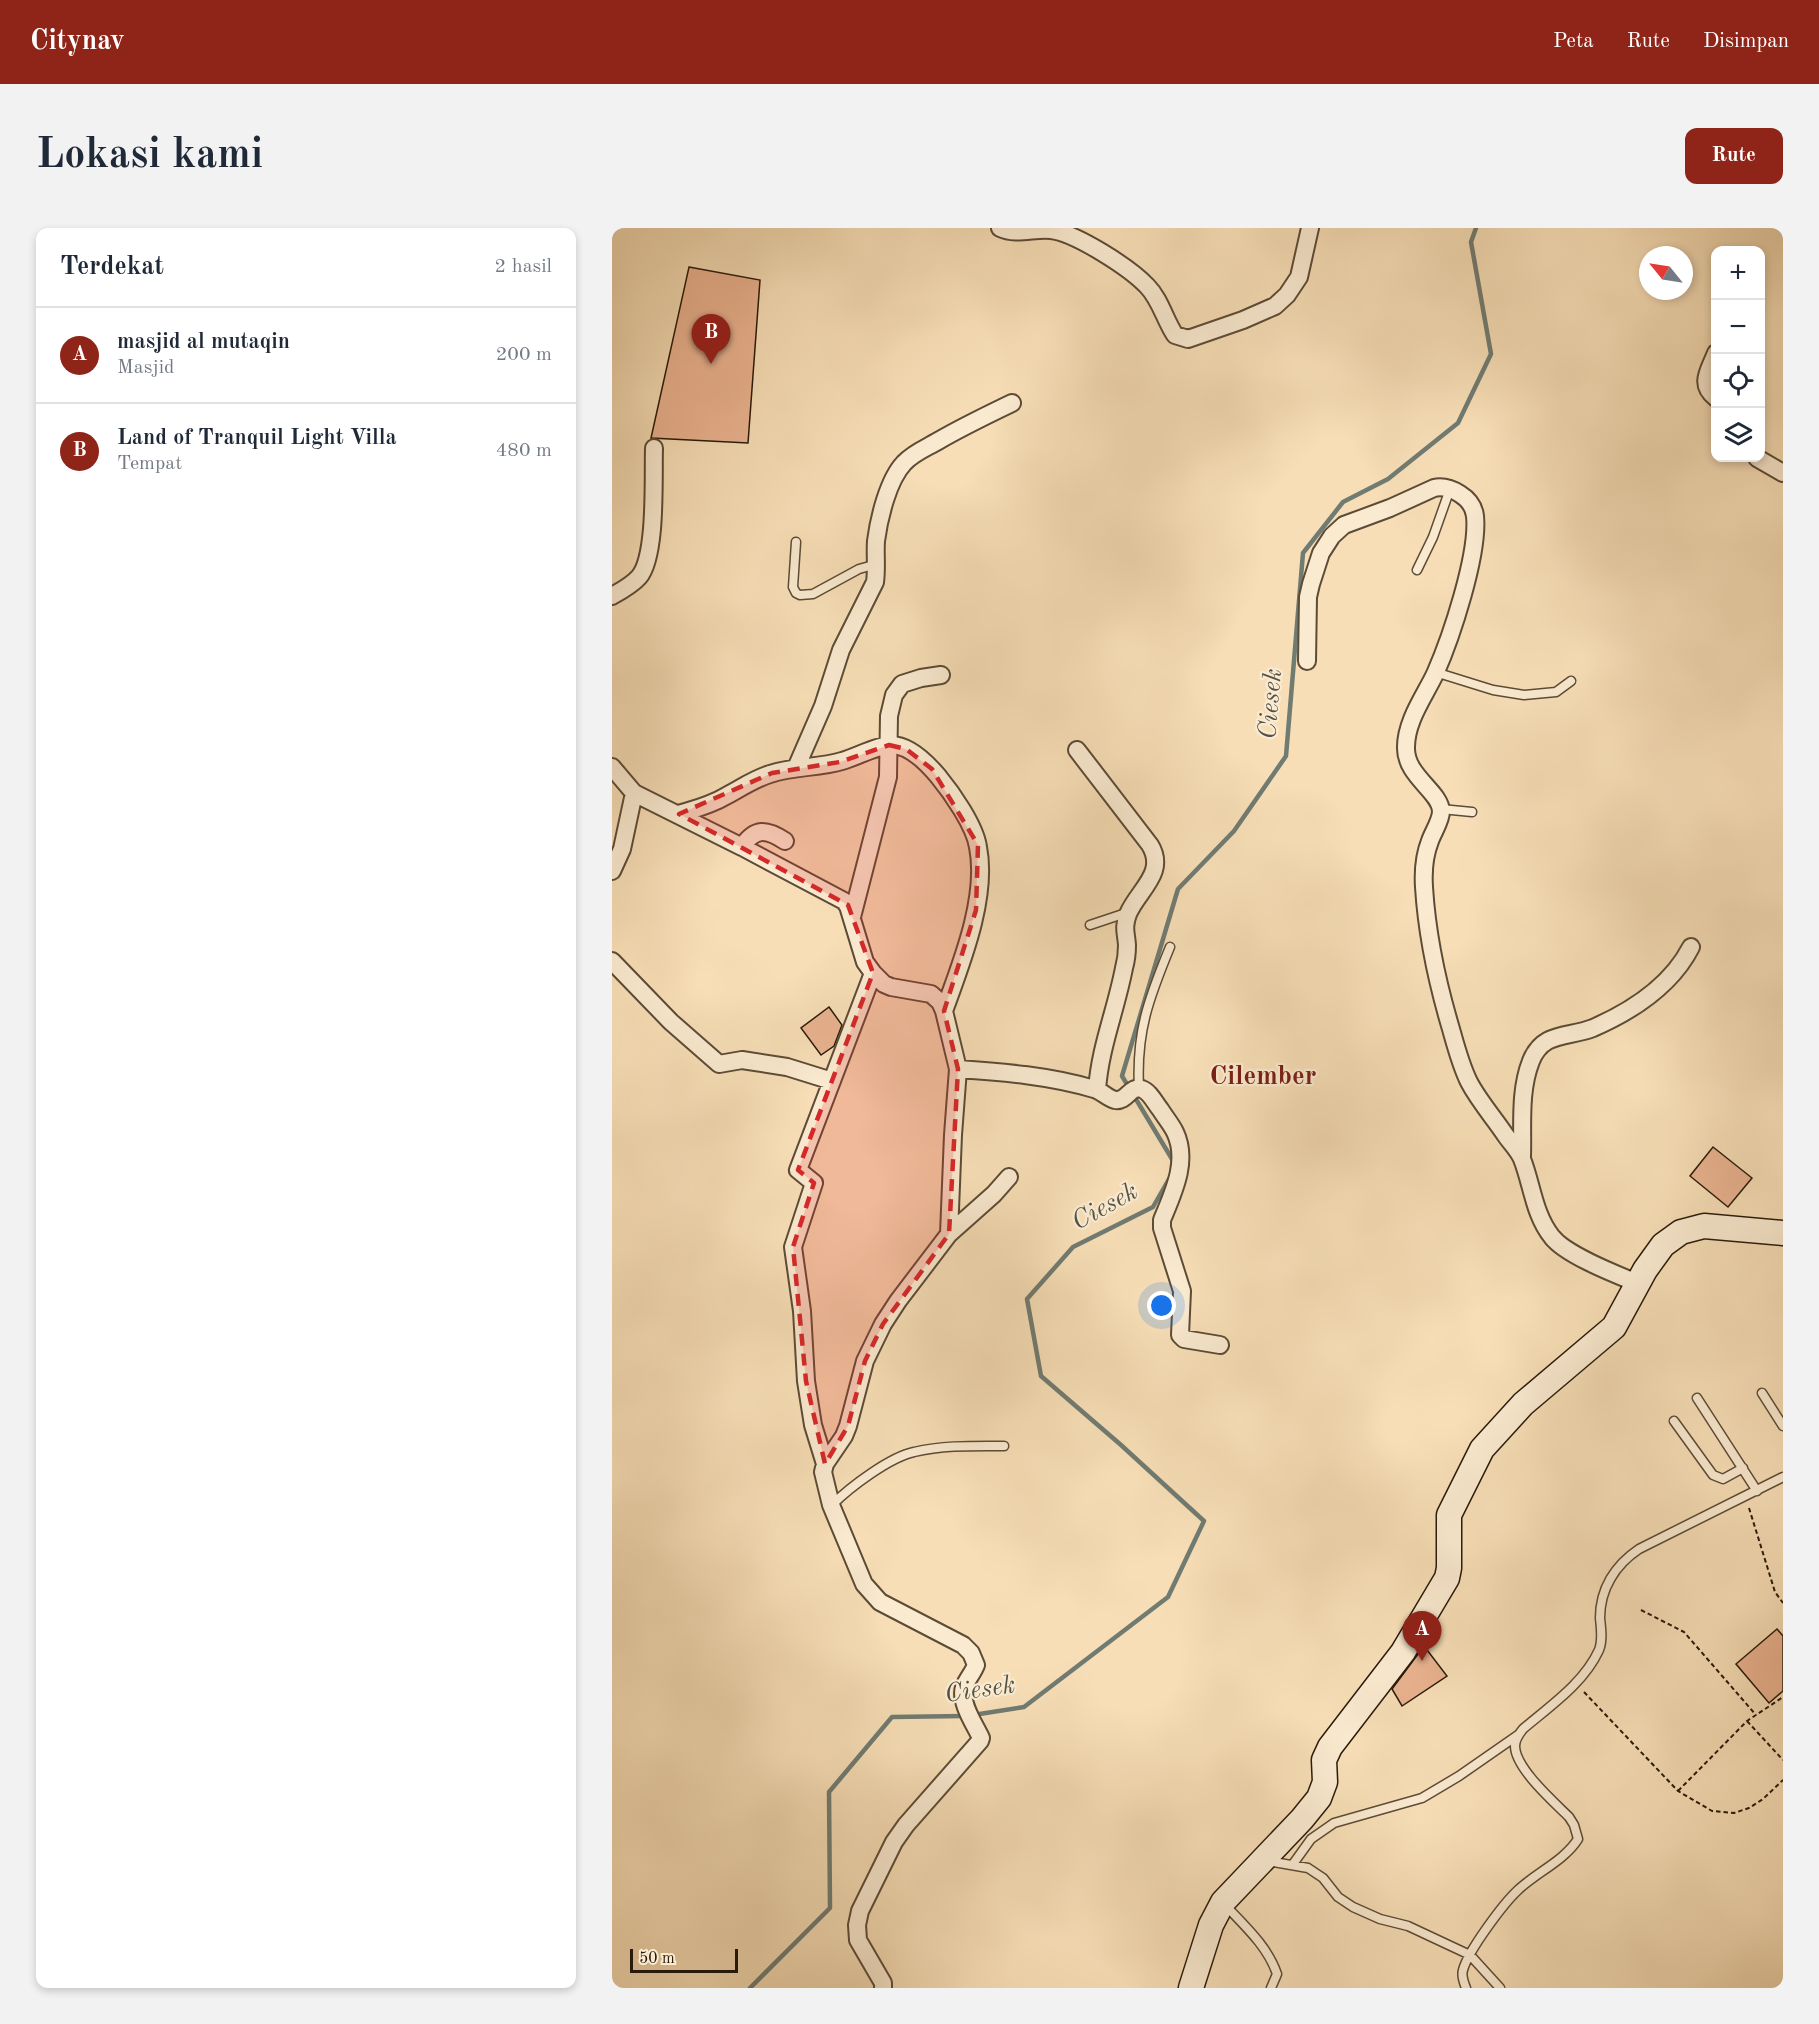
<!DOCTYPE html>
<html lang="id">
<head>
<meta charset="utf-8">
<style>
  :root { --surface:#fff; --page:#f2f2f3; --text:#1f2937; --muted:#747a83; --line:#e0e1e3; --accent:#8f2418 }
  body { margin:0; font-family:"Old Standard TT",serif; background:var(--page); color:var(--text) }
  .controls { position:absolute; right:18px; top:18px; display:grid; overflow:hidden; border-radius:12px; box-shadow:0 3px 9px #0003 }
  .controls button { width:54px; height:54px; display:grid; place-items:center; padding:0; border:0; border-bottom:2px solid var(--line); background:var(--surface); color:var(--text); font:30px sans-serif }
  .compass { position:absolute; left:1027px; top:18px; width:54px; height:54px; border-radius:50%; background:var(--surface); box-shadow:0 3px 9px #0003; rotate:300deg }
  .scale { position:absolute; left:18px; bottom:15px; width:108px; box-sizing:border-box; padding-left:6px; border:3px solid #291a0b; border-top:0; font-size:16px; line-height:21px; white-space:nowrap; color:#291a0b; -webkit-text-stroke:4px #faead0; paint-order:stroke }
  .you { position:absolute; left:550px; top:1078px; width:21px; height:21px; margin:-15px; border:4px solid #fff; border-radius:50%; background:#1a73e8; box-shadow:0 0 0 9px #1a73e833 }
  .badge { display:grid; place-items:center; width:39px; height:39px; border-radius:50%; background:var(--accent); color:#fff; font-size:20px; font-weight:700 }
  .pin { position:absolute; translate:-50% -50px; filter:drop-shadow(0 2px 3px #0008) }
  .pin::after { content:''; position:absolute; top:32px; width:21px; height:18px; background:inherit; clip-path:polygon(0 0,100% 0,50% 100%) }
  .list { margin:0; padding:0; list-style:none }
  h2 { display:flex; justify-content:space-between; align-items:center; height:78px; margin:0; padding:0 24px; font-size:26px }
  h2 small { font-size:20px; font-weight:400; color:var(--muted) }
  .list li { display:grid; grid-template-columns:39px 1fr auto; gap:18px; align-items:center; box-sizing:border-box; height:96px; padding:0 24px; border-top:2px solid var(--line) }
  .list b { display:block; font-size:22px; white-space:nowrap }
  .list p { margin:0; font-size:20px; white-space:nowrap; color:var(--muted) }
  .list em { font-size:20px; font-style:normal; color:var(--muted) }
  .icon { flex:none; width:33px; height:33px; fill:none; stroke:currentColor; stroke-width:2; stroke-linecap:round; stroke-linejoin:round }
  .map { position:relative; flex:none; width:1171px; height:1760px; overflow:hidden; border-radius:12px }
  header { display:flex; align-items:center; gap:36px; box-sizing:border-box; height:84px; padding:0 30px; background:var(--accent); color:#fff }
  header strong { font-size:28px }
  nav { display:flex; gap:33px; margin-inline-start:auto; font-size:21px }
  .intro { display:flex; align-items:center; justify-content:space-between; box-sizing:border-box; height:144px; padding:0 36px }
  h1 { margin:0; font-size:42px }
  .button { padding:15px 27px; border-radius:12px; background:var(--accent); color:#fff; font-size:21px; font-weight:700 }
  main { display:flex; gap:36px; padding:0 36px }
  aside { flex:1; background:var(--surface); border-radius:12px; box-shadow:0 3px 9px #0003 }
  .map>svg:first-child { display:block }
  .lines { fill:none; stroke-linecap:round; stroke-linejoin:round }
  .stream { stroke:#707b72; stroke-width:4.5 }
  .building { fill:#eab390; stroke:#291a0b; stroke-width:1.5 }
  .lane-casing { stroke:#5c4b36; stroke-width:11 }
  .street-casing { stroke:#5c4b36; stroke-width:20 }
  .secondary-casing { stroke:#291a0b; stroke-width:27 }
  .path { stroke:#291a0b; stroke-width:2; stroke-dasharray:4.5 3; stroke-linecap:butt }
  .lane { stroke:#faead0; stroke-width:8 }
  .street { stroke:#faead0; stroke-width:16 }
  .secondary { stroke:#faead0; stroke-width:24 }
  .marked { fill:#d62828; fill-opacity:0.2; stroke:#d62828; stroke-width:4.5; stroke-dasharray:12 8; stroke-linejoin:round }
  .labels { text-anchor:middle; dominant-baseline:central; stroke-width:4.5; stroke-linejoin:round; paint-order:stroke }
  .water-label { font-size:26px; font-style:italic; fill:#525247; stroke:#faead0 }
  .quarter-label { font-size:27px; font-weight:bold; fill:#7a1f14; stroke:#faead0 }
</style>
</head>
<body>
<header>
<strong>Citynav</strong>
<nav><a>Peta</a><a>Rute</a><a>Disimpan</a></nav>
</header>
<div class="intro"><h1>Lokasi kami</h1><a class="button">Rute</a></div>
<main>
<aside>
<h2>Terdekat<small>2 hasil</small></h2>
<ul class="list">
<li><span class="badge">A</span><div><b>masjid al mutaqin</b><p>Masjid</p></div><em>200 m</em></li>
<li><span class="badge">B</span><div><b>Land of Tranquil Light Villa</b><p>Tempat</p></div><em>480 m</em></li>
</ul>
</aside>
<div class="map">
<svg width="1171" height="1760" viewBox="0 0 1171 1760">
  <rect width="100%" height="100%" fill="#f7deb6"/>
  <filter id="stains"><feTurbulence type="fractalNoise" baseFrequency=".00333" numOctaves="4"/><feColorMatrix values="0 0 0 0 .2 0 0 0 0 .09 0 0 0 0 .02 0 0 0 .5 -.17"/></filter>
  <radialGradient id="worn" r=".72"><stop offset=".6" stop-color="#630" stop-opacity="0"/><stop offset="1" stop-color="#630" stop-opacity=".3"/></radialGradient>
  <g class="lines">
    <path class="stream" d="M563 936 510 848 566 661 622 603 674 528 691 325 731 274 776 251 846 195 879 126 859 14 864 0
      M361 1487 412 1479 556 1369 592 1293 509 1217 429 1148 415 1071 461 1019 541 979 557 951
      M138 1760 218 1680 217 1564 280 1489 353 1488"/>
  </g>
  <path class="building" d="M77 39 148 52 136 215 39 210Z
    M217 779 230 797 222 818 209 827 189 800Z
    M1101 919 1140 950 1116 979 1078 948Z
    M1165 1401 1171 1408V1463L1157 1475 1124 1436Z
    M812 1418 835 1448 790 1478 780 1461Z"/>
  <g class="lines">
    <g class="lane-casing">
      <path id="lane" d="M184 314 181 359 184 365 188 367 201 366 247 341 265 336
        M805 342 821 309 838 261
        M823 444 881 462 912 467 944 464 959 453
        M829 581 860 584
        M478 697 517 684
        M527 860C524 804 537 770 558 719
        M1150 1165 1171 1198
        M1085 1170 1145 1263
        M1062 1193 1101 1247 1111 1251 1131 1240
        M220 1277C238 1259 278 1229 302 1224 332 1217 362 1218 392 1218
        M656 1633 696 1640 711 1650 726 1669 741 1679 768 1691 796 1698 858 1727 888 1760
        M681 1636 699 1611 722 1595 810 1570 847 1548 906 1507
        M613 1677C633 1698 656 1719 665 1746L659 1760
        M854 1760C852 1755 849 1748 851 1742 856 1723 891 1676 906 1662 925 1644 952 1633 966 1611L962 1597 957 1589C942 1574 903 1540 903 1518 903 1511 907 1506 911 1501 938 1478 972 1455 987 1422 991 1412 989 1400 988 1390 988 1361 1003 1337 1027 1321L1171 1249"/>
    </g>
    <g class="street-casing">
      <path id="street" d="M388 0C405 8 422 0 439 2 464 5 518 40 535 58 548 71 553 92 563 107L576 111 631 92 663 78 675 67 687 49 698 0
        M1104 125C1097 143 1086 156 1104 170
        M1145 230 1171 245
        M0 368C9 363 20 357 27 349 45 328 41 250 42 220
        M695 433 696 369 699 356 709 325 720 308 732 297 778 280 822 260C831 258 840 261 848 266 856 271 862 279 863 288 867 326 839 410 823 446 812 469 794 493 794 519 793 548 828 563 829 583 829 593 821 604 818 613 812 628 811 643 812 659 815 708 825 754 839 801 844 819 849 838 857 854 867 873 882 890 894 908 899 915 907 923 910 931 920 956 922 987 940 1009 954 1027 1003 1046 1025 1055
        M465 522 538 617C555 645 526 662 516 686 511 700 514 704 515 717 515 725 514 733 512 740 504 782 488 819 485 862
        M0 539 22 565 130 619 232 673 236 678 253 734 261 745 272 756 279 759 319 766 328 774 332 783 346 841 341 907 337 1006 286 1073 271 1096 253 1133 236 1198 232 1208 213 1236 211 1244 219 1277 252 1356 268 1374 351 1417 359 1425 364 1437C361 1445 355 1451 352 1459 347 1474 363 1497 369 1510L368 1513 294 1597 282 1614 248 1683 245 1697 246 1712 271 1755V1760
        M184 540 211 478 229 422 263 354C265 340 263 326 264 313 267 290 276 252 292 235 301 225 314 220 326 213 350 199 375 187 400 175
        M67 586C83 581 99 577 114 568 129 560 142 551 158 546 182 538 207 540 230 533 244 529 264 518 278 517 297 516 315 535 326 548 340 565 363 598 366 619 376 670 349 736 332 783
        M130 619C143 599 155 601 173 613
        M0 643 10 621 22 565
        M240 689 276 549 277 488 282 467 290 456 309 450 329 447
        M0 733 59 794 107 836 130 832 175 839 220 853
        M346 841C391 844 439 848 482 861 490 863 495 870 503 872 515 874 518 857 530 861 538 864 543 875 548 881 553 889 559 896 563 904 577 933 561 965 550 992V1000L570 1063 568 1107 572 1111 608 1117
        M910 929C911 898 907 863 919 833 931 803 956 810 981 800 1020 783 1059 758 1079 719
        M337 1006 382 966 397 949
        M213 1236 201 1197 194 1153 190 1083 181 1019 202 955 186 942 261 745"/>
    </g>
    <g class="secondary-casing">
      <path id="secondary" d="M579 1760 599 1697 611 1674 690 1591 707 1570 713 1554 712 1532 718 1519 791 1424 835 1350 837 1340V1287L870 1221 911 1176 1002 1099 1033 1042 1051 1017 1069 1004 1092 998 1171 1005"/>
    </g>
    <path class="path" d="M1137 1280 1163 1364 1171 1375
      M1029 1382 1072 1404 1144 1487
      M972 1464 1066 1563 1100 1583 1122 1585 1137 1580 1151 1571 1171 1552
      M1135 1493 1171 1532
      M1066 1563 1135 1493 1171 1469"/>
    <use href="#lane" class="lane"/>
    <use href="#street" class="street"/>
    <use href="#secondary" class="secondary"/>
  </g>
  <path class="marked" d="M277 517 294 521 320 541 366 617 364 682 332 783 346 841 337 1006 271 1096 253 1133 236 1198 213 1236 194 1153 181 1019 202 955 186 942 261 745 236 677 67 586 160 545 228 534Z"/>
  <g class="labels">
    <g class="water-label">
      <text transform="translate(659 476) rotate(-85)">Ciesek</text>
      <text transform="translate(493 979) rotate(-29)">Ciesek</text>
      <text transform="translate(368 1462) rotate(-8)">Ciesek</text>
    </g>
    <g class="quarter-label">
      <text x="651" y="848">Cilember</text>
    </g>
  </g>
  <rect width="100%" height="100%" filter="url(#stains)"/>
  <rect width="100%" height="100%" fill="url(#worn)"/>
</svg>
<div class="controls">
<button>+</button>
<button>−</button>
<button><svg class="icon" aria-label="locate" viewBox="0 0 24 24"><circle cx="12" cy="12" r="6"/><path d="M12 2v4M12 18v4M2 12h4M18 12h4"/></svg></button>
<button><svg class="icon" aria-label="layers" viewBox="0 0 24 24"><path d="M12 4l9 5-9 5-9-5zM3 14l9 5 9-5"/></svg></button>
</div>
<svg class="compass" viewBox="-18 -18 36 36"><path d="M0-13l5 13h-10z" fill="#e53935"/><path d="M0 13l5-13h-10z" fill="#747a83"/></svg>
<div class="scale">50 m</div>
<div class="you"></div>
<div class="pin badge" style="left:810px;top:1433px">A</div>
<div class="pin badge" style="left:99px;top:136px">B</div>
</div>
</main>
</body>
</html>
